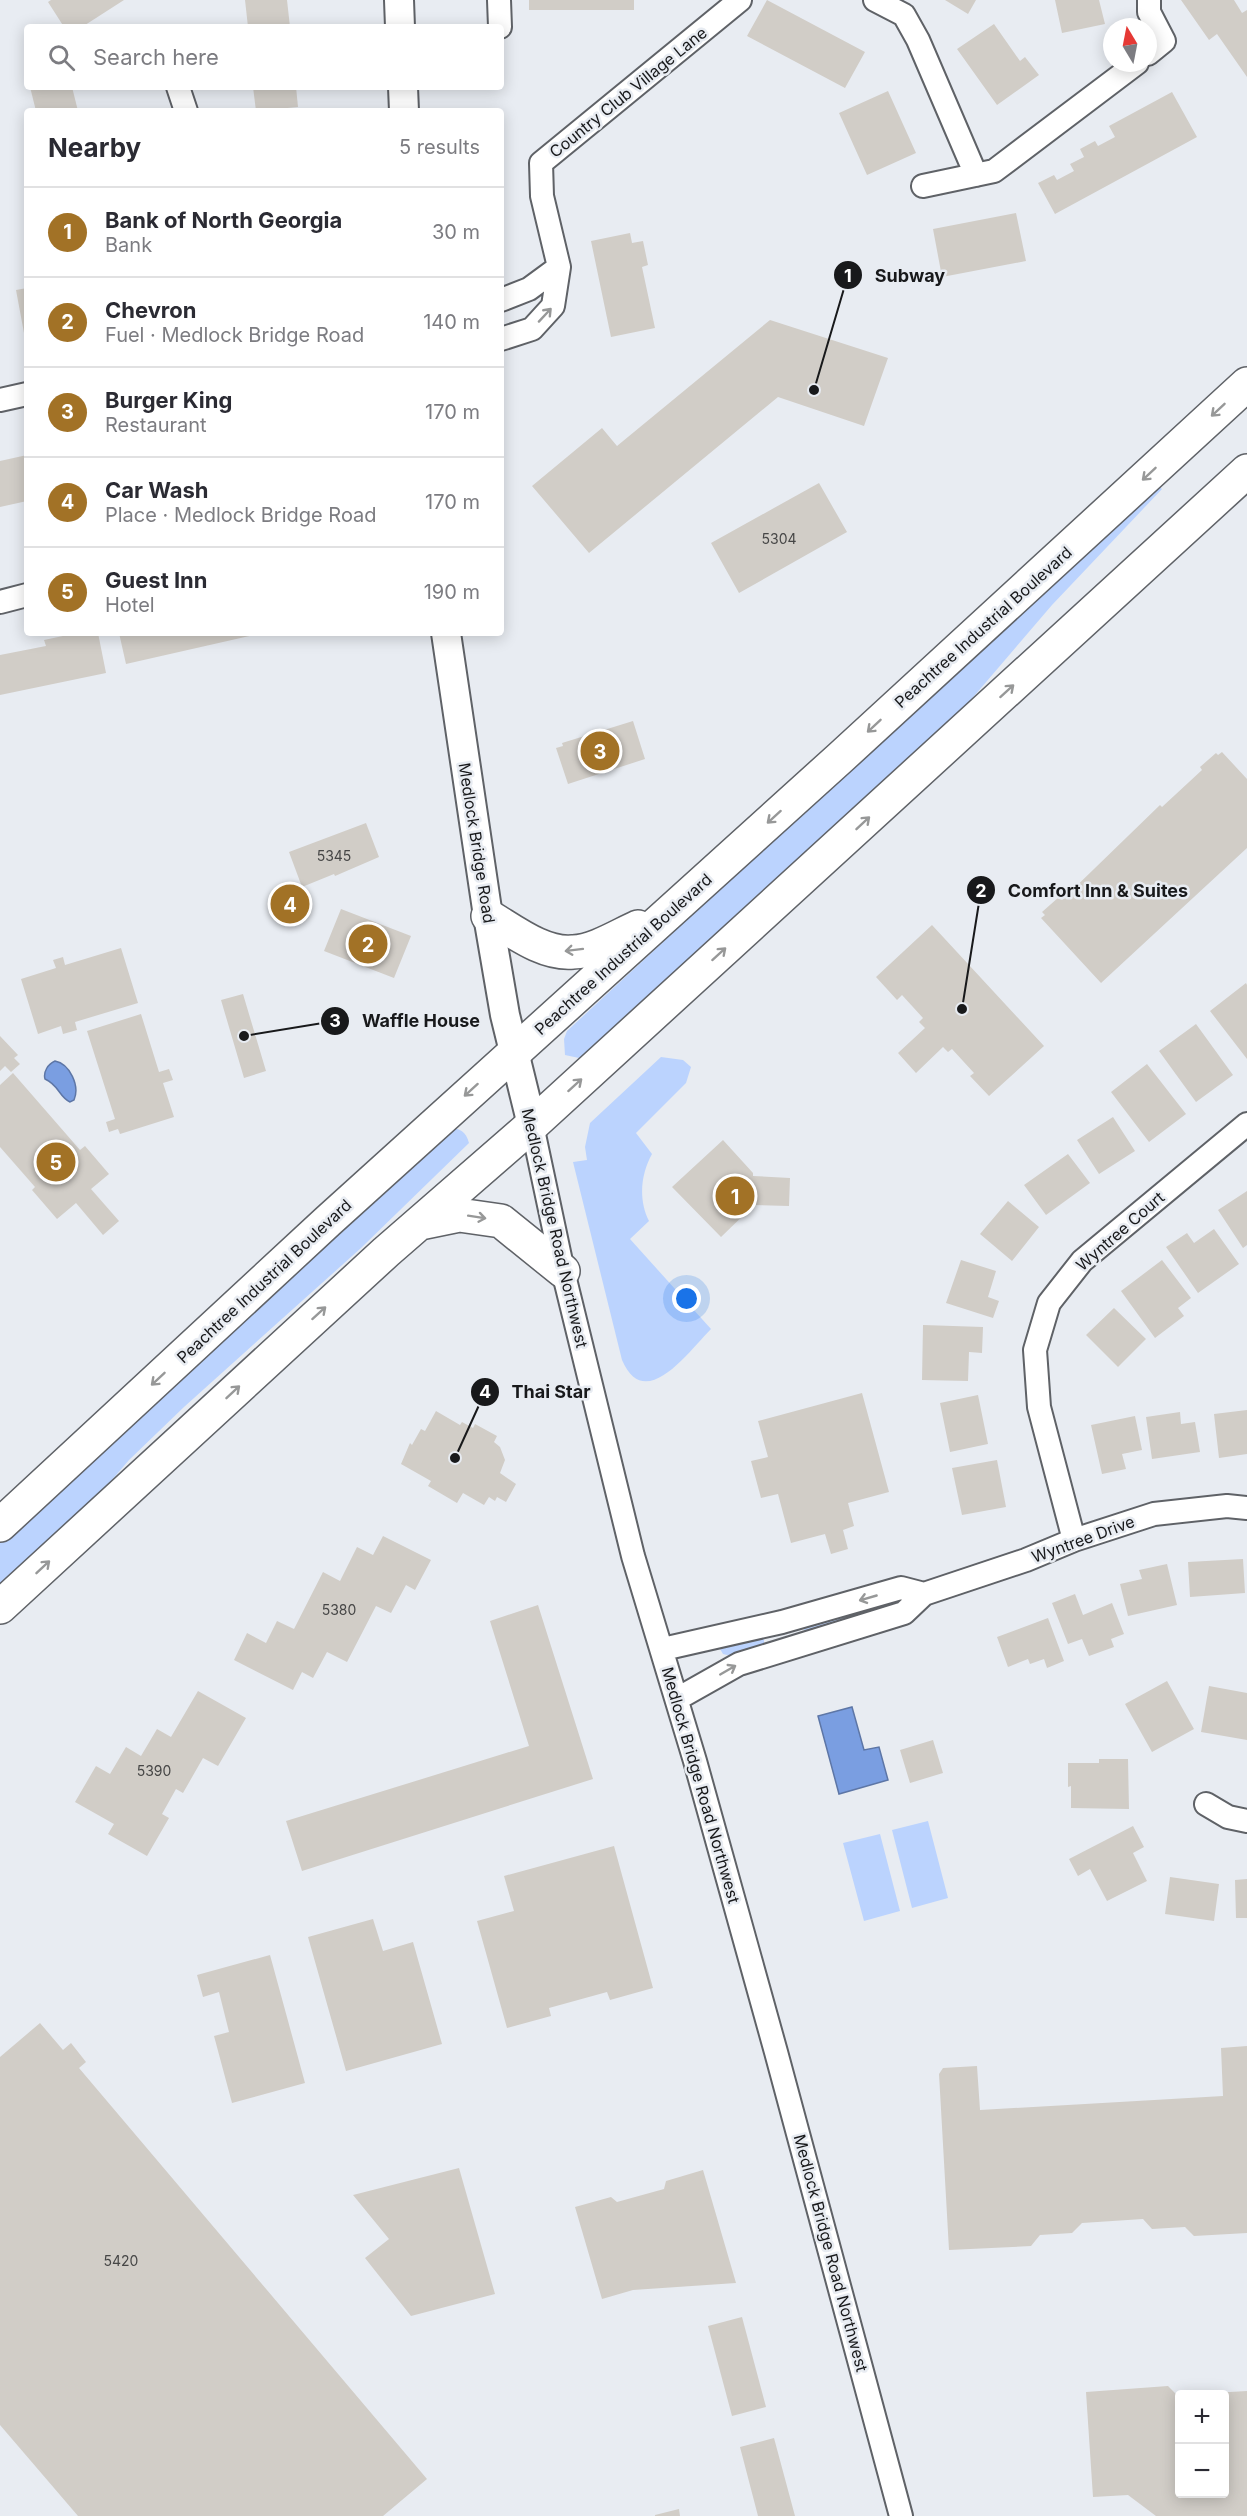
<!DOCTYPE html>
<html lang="en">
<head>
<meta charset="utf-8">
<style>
  :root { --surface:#fff; --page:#f7f7f7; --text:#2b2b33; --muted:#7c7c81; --line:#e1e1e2; --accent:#a27226 }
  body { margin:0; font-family:Inter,sans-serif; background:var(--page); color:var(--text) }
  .controls { position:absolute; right:18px; bottom:18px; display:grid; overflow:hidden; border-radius:6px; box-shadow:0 3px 15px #0003 }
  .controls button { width:54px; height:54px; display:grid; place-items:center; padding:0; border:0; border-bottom:2px solid var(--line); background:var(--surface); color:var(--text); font:30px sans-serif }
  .compass { position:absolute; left:1103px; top:18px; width:54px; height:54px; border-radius:50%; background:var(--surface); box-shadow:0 3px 15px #0003; rotate:350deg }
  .you { position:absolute; left:687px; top:1299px; width:21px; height:21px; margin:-15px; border:4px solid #fff; border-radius:50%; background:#1a73e8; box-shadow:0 0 0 9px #1a73e833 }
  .badge { display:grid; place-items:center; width:39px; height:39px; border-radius:50%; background:var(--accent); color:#fff; font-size:20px; font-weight:700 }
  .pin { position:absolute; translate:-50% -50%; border:3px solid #fff; box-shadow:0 2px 6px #0006 }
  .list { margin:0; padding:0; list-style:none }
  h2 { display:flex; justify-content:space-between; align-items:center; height:78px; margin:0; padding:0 24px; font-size:26px }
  h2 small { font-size:20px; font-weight:400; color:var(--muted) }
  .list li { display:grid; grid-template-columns:39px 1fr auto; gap:18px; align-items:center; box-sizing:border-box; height:90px; padding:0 24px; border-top:2px solid var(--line) }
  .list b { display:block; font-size:22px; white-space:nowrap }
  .list p { margin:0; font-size:20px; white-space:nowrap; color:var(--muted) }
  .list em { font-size:20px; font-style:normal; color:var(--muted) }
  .icon { flex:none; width:33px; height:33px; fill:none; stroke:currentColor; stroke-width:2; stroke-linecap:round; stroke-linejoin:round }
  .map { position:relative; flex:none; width:1247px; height:2516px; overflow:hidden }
  .search { position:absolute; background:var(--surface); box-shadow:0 3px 15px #0003; left:24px; top:24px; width:480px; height:66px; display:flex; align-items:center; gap:15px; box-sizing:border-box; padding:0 21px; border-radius:6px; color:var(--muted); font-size:22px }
  .panel { position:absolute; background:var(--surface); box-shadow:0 3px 15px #0003; left:24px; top:108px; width:480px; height:528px; border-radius:6px }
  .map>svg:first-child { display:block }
  .green { fill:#bbd3fe }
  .water { fill:#7a9ee1; stroke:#5d76a6; stroke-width:1.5 }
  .building { fill:#d1cdc7 }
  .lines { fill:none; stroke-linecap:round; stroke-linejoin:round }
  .minor-casing { stroke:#5f6267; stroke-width:26 }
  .major-casing { stroke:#5f6267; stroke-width:32 }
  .highway-casing { stroke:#5f6267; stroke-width:36 }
  .minor { stroke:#fff; stroke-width:22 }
  .major { stroke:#fff; stroke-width:28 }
  .highway { stroke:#fff; stroke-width:33 }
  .oneway { stroke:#979898 }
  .labels { text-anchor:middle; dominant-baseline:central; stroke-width:5; stroke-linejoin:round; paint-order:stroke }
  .number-label { font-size:14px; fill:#464646 }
  .street-label { font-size:16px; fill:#18191b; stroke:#e8ecf2 }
  .leader { fill:none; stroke:#18191b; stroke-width:2 }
  .callout-dot { fill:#18191b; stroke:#e8ecf2; stroke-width:2 }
  .mark-label { font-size:18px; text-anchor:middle; font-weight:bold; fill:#fff }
  .callout-label { font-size:18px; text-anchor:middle; font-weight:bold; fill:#18191b; stroke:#e8ecf2; stroke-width:5; stroke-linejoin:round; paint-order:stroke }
</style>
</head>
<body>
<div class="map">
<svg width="1247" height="2516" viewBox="0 0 1247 2516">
  <rect width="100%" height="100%" fill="#e8ecf2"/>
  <path class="green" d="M1152 481 1162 489 1052 605 969 702 735 919 593 1048 579 1058 565 1055 564 1039 567 1031 980 649Z
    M661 1057 683 1060 691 1067 686 1083 636 1133 652 1154C641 1174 638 1199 649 1221L630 1239 711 1329C689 1351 645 1414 622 1360L573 1162 587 1160 585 1147 590 1123Z
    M449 1127C460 1129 466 1131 469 1143L361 1248 184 1407 129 1460 82 1515 0 1589V1539Z
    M899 1596 902 1602 809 1633 804 1630 803 1624Z
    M764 1635V1644C752 1649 734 1658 723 1654L720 1649 721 1645Z
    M928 1821 948 1898 912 1908 892 1830Z
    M880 1834 900 1911 864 1921 843 1843Z"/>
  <path class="water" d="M55 1061C70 1064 80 1086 74 1100L70 1102C59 1097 59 1085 45 1079 43 1072 48 1064 55 1061Z
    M852 1707 864 1750 879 1747 888 1780 839 1794 818 1716Z"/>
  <path class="building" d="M51 0H124L82 27H64L48 2Z
    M245 0H287L290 27H248Z
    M529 0H634V10H529Z
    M767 0 865 52 845 88 747 36Z
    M945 0H976L968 14Z
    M1055 0H1099L1105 24 1062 33Z
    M1181 0H1234L1242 13 1247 10V77L1217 34 1209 40Z
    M994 24 1020 61 1025 57 1039 75 997 105 957 49Z
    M30 87H72L78 111H36Z
    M253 87H296L298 107 256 111Z
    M888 91 916 153 867 175 839 113Z
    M1172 92 1197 137 1055 214 1038 183 1054 175 1057 180 1074 171 1070 164 1084 157 1080 149 1095 141 1098 146 1115 137 1109 126Z
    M1016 213 1026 261 942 277 933 229Z
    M630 233 632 243 643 241 648 265 642 267 655 328 611 337 591 241Z
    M27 288V332L24 333 16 290Z
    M770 320 888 358 864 426 778 397 589 553 532 486 602 428 617 446Z
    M27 455V501L0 507V461Z
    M819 483 847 532 739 593 711 543Z
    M77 633H98L106 673 0 695V655L46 646 44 640Z
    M119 633H258V634L126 664Z
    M633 721 645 759 568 784 556 748 563 746 562 743Z
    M1222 752 1247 779V848L1101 983 1041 918 1045 915 1042 912 1059 897 1062 900 1160 805 1162 807 1202 770 1200 767 1216 753 1218 755Z
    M366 823 379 857 335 876 334 874 302 887 289 852Z
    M298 884 307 919 283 925 274 890Z
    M341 909 411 936 394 978 324 951Z
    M932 925 1044 1046 989 1096 970 1076 974 1073 952 1049 948 1052 943 1047 916 1073 898 1053 925 1028 919 1022 923 1018 902 995 897 1000 876 977Z
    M121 948 138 1003 75 1022 77 1030 63 1034 61 1026 38 1034 21 979 56 968 53 960 63 957 65 965Z
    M1246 983 1247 985V1059L1210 1011Z
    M243 994 266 1071 244 1078 221 1000Z
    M141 1014 159 1072 169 1069 173 1080 163 1083 174 1117 120 1134 118 1129 109 1132 106 1122 115 1119 87 1031Z
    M1196 1024 1233 1075 1196 1102 1159 1051Z
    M0 1036 18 1055 14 1058 20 1064 11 1072 5 1066 0 1071Z
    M1147 1064 1186 1114 1149 1142 1111 1092Z
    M13 1073 80 1150 85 1146 109 1174 91 1189 119 1221 103 1235 76 1203 57 1219 32 1190 35 1187 0 1147V1085Z
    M1113 1117 1135 1151 1099 1174 1077 1140Z
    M723 1140 753 1173V1176L790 1178 789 1206 751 1205 750 1209 721 1237 672 1187Z
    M1068 1154 1090 1183 1046 1215 1024 1185Z
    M1247 1191V1245L1243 1248 1218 1210Z
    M1008 1201 1039 1227 1012 1261 980 1234Z
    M1214 1229 1239 1264 1198 1293 1166 1247 1187 1233 1194 1243Z
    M961 1260 996 1271 988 1297 999 1301 993 1318 946 1303Z
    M1162 1260 1191 1298 1178 1308 1184 1316 1155 1338 1121 1291Z
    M1114 1308 1146 1339 1118 1367 1086 1335Z
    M923 1325 983 1327 982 1353 969 1352 968 1381 922 1380Z
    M862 1393 889 1492 848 1503 854 1526 843 1530 848 1549 831 1554 825 1534 791 1543 778 1494 761 1498 751 1461 768 1457 758 1421Z
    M978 1395 988 1444 950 1452 940 1403Z
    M1247 1410V1454L1219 1458 1214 1414Z
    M436 1411 460 1425 462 1422 473 1428 475 1424 497 1436 494 1442 500 1447 505 1460 500 1473 516 1484 506 1502 497 1497 495 1501 489 1497 484 1505 463 1493 457 1503 428 1486 431 1481 401 1464 410 1443 412 1445 421 1429 425 1431Z
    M1180 1412 1181 1424 1195 1422 1200 1452 1152 1459 1146 1417Z
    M1135 1416 1142 1450 1122 1454 1126 1469 1102 1474 1091 1425Z
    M997 1460 1006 1507 962 1515 952 1468Z
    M383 1536 431 1560 415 1590 406 1585 391 1613 376 1606 347 1662 327 1652 313 1678 302 1672 293 1690 234 1660 247 1633 266 1643 277 1621 294 1629 323 1572 340 1581 357 1547 373 1555Z
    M1243 1559 1245 1593 1190 1597 1188 1562Z
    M1167 1564 1177 1605 1128 1616 1120 1584 1142 1579 1139 1570Z
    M1075 1594 1083 1615 1112 1603 1124 1634 1111 1639 1114 1647 1089 1656 1082 1639 1068 1644 1052 1603Z
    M538 1605 593 1779 302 1871 286 1821 529 1746 490 1621Z
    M1048 1618 1064 1661 1047 1668 1044 1659 1030 1664 1028 1659 1008 1667 997 1637Z
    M1167 1681 1194 1729 1152 1752 1125 1704Z
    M1209 1686 1247 1693V1740L1201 1732Z
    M198 1691 246 1718 218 1766 203 1758 183 1793 176 1789 162 1814 169 1818 147 1856 108 1834 114 1824 75 1802 96 1766 110 1774 126 1747 141 1756 157 1729 171 1737Z
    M933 1740 943 1773 910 1783 900 1750Z
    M1099 1759H1128L1129 1809 1071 1808V1786L1068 1787V1763H1099Z
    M1133 1826 1144 1847 1133 1853 1147 1881 1107 1901 1090 1869 1078 1876 1069 1859Z
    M614 1846 653 1988 610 2000 607 1992 549 2008 551 2016 507 2028 477 1921 514 1911 504 1876Z
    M1170 1877 1219 1884 1214 1921 1165 1914Z
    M1247 1879V1918H1236L1235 1880Z
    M373 1919 383 1951 413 1942 442 2044 346 2071 308 1937Z
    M270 1955 305 2083 232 2103 214 2036 229 2032 219 1992 203 1997 197 1975Z
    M40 2023 63 2050 71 2043 86 2062 79 2068 427 2479 383 2516H78L0 2425V2057Z
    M1247 2046V2233L1194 2236 1185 2227 1152 2229 1143 2219 1082 2223 1072 2233 1040 2235 1031 2246 949 2250 939 2074 943 2068 977 2066 980 2110 1223 2096 1221 2048Z
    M459 2168 495 2294 411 2316 365 2258 389 2239 353 2195Z
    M703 2170 736 2283 633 2290 602 2299 575 2207 611 2197 617 2202 664 2189 666 2181Z
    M742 2317 766 2407 732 2416 708 2326Z
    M1168 2386 1177 2395H1180V2494H1224V2394L1213 2393 1247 2391V2516H1156L1128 2495 1093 2497 1086 2392Z
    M774 2438 795 2516H758L740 2447Z
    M679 2509 680 2516H655V2515Z"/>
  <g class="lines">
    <g class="minor-casing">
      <path id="minor" d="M499 0 500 27
        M875 0 904 15 918 40 976 175
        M1148 54 1164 41 1149 12V0
        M178 87 186 111
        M923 186 994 171 1137 63
        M501 300 529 289 559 267
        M501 339 532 329 553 306 559 267 542 196 541 163 740 0
        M0 400 27 394
        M0 602 27 595
        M532 1125 563 1271 633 1556 695 1761 776 2052 901 2516
        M1074 1540 1039 1407 1035 1350 1049 1303 1082 1261 1247 1124
        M663 1649 782 1622 901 1588 924 1594
        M677 1699 739 1664 904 1613 924 1594 1026 1560 1074 1540 1154 1514 1227 1506 1247 1508
        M1206 1804 1228 1817 1247 1821"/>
    </g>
    <g class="major-casing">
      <path id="major" d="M399 0 400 27
        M403 87 404 111
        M446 633 488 916 505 1015 532 1125"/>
    </g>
    <g class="highway-casing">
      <path id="highway" d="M488 916C512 930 543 955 573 952 595 951 618 936 638 927
        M420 1223 459 1215 501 1221 563 1271
        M0 1525 328 1221 840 758 1247 384
        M0 1607 386 1252 532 1125 1247 471"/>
    </g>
    <use href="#minor" class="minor"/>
    <use href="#major" class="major"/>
    <use href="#highway" class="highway"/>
  </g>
  <defs><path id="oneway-shaft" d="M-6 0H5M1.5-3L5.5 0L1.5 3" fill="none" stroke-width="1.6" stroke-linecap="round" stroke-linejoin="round" transform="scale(1.5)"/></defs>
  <g class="oneway">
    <use href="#oneway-shaft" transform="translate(545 315) rotate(-47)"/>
    <use href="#oneway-shaft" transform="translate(1218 410) rotate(137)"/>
    <use href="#oneway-shaft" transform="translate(1149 474) rotate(137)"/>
    <use href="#oneway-shaft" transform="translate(1007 691) rotate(-42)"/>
    <use href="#oneway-shaft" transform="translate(874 726) rotate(137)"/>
    <use href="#oneway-shaft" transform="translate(774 817) rotate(138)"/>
    <use href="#oneway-shaft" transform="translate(863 823) rotate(-43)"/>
    <use href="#oneway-shaft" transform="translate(574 950) rotate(173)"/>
    <use href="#oneway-shaft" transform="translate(719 954) rotate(-42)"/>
    <use href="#oneway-shaft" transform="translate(575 1085) rotate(-42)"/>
    <use href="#oneway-shaft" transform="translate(471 1090) rotate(138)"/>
    <use href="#oneway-shaft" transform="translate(477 1217) rotate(9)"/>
    <use href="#oneway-shaft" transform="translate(319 1313) rotate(-42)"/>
    <use href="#oneway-shaft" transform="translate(158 1379) rotate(137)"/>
    <use href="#oneway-shaft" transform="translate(233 1392) rotate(-43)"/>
    <use href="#oneway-shaft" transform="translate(43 1567) rotate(-43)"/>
    <use href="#oneway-shaft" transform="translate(868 1598) rotate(164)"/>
    <use href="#oneway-shaft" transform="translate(728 1670) rotate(-30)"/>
  </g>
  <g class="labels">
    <g class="number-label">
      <text x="779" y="538">5304</text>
      <text x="334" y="855">5345</text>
      <text x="339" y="1609">5380</text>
      <text x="154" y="1770">5390</text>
      <text x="121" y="2260">5420</text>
    </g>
    <g class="street-label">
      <text transform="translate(628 92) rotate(-39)">Country Club Village Lane</text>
      <text transform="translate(983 627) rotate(-42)">Peachtree Industrial Boulevard</text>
      <text transform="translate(477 843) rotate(81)">Medlock Bridge Road</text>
      <text transform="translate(623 954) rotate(-42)">Peachtree Industrial Boulevard</text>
      <text transform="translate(555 1228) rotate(77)">Medlock Bridge Road Northwest</text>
      <text transform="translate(1120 1231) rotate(-41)">Wyntree Court</text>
      <text transform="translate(264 1281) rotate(-43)">Peachtree Industrial Boulevard</text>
      <text transform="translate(1083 1539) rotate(-20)">Wyntree Drive</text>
      <text transform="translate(701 1785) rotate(74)">Medlock Bridge Road Northwest</text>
      <text transform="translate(831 2253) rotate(75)">Medlock Bridge Road Northwest</text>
    </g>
  </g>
  <path class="leader" d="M814 390L848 275M962 1009L981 890M244 1036L335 1021M455 1458L485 1392"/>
  <g class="callout-dot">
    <circle cx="814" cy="390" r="6"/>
    <circle cx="962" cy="1009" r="6"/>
    <circle cx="244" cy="1036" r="6"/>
    <circle cx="455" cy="1458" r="6"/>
    <circle cx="848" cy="275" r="15"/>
    <circle cx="981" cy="890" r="15"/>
    <circle cx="335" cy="1021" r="15"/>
    <circle cx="485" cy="1392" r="15"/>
  </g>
  <g class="mark-label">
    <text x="848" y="282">1</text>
    <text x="981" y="897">2</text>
    <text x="335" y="1027">3</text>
    <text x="485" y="1398">4</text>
  </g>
  <g class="callout-label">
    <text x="910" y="282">Subway</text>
    <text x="1098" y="897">Comfort Inn &amp; Suites</text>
    <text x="421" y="1027">Waffle House</text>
    <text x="551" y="1398">Thai Star</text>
  </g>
</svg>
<div class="controls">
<button>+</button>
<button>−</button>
</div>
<svg class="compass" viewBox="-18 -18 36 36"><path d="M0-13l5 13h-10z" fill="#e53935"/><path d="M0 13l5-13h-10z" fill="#7c7c81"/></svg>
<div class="you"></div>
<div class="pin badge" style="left:735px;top:1196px">1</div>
<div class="pin badge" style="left:368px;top:944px">2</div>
<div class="pin badge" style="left:600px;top:751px">3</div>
<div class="pin badge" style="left:290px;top:904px">4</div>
<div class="pin badge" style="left:56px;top:1162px">5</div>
<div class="search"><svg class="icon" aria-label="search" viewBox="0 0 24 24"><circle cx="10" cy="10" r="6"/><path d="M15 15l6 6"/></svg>Search here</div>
<section class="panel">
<h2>Nearby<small>5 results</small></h2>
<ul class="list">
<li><span class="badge">1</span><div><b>Bank of North Georgia</b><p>Bank</p></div><em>30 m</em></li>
<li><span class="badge">2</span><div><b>Chevron</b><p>Fuel · Medlock Bridge Road</p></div><em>140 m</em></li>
<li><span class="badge">3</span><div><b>Burger King</b><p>Restaurant</p></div><em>170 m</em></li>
<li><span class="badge">4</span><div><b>Car Wash</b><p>Place · Medlock Bridge Road</p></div><em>170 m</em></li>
<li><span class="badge">5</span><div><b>Guest Inn</b><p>Hotel</p></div><em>190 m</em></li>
</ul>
</section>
</div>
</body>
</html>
